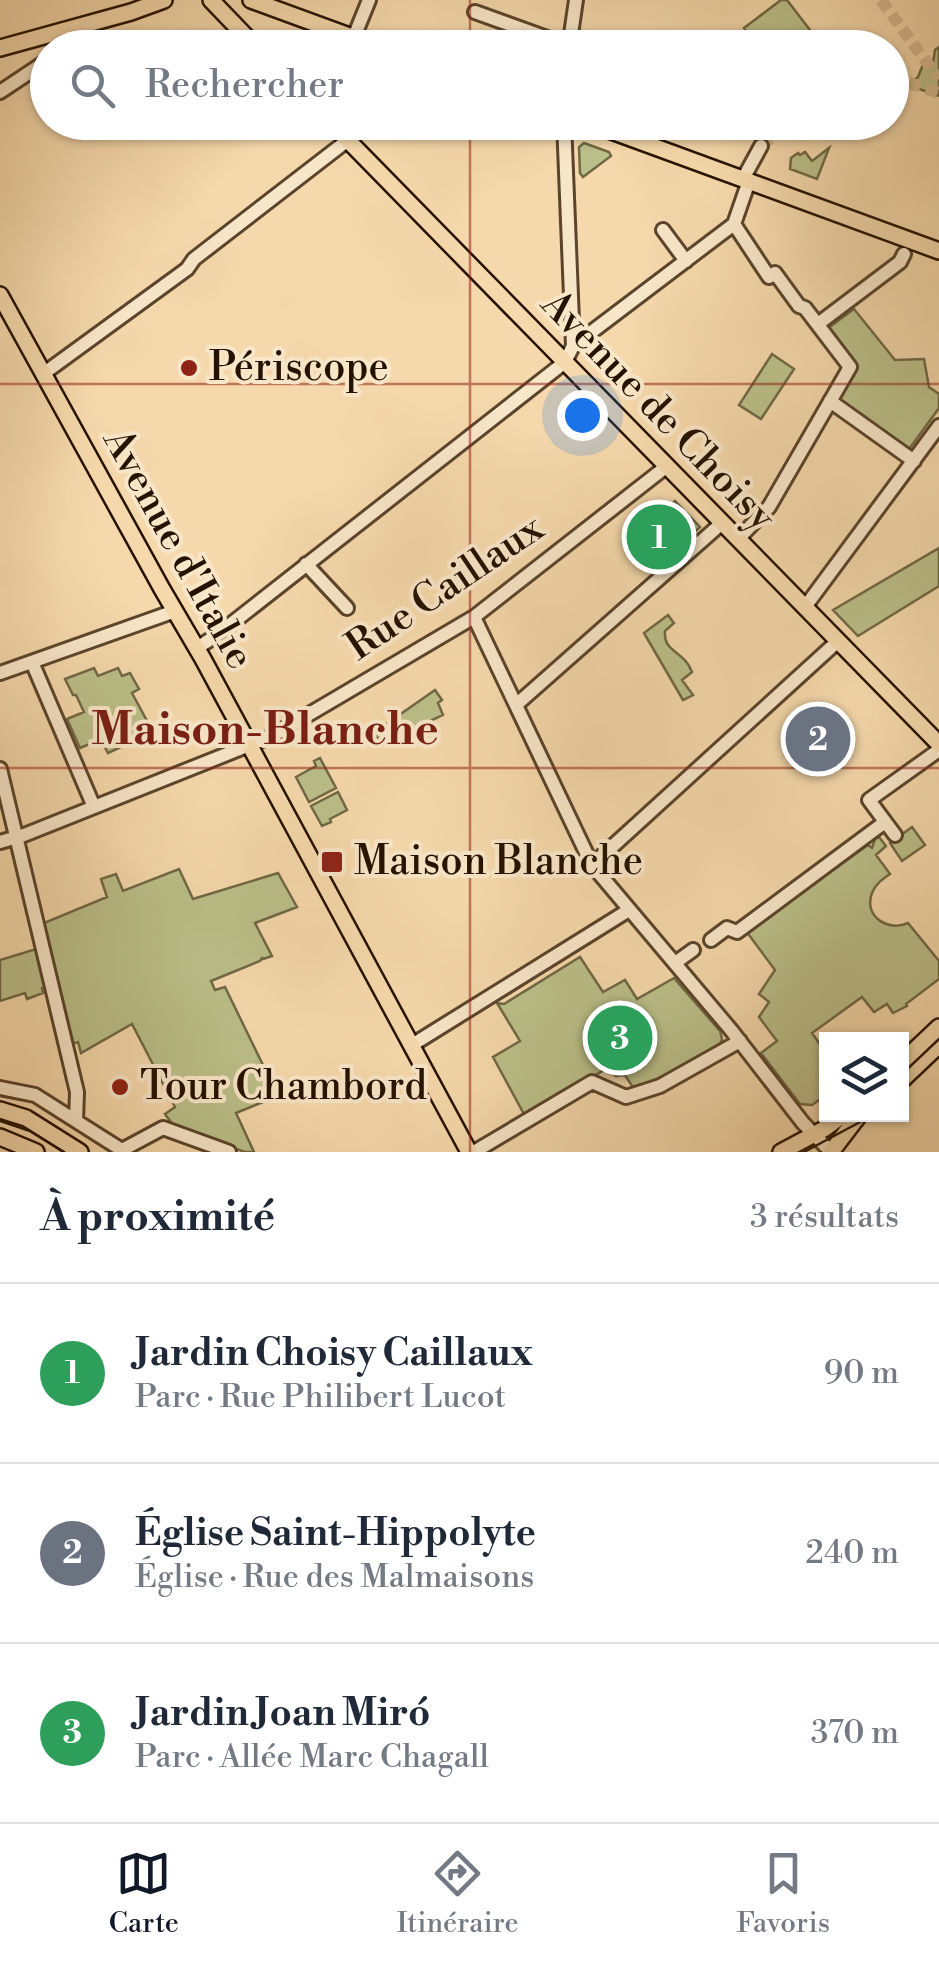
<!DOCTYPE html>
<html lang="fr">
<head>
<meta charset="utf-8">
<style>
  :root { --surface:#fff; --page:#f2f2f3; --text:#1f2937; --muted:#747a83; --line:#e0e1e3; --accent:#111827 }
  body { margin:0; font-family:"Libre Bodoni",serif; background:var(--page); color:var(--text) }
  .controls { position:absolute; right:30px; bottom:30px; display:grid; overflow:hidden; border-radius:0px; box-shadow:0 2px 8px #0004 }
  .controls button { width:90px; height:90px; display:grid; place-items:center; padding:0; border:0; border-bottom:2px solid var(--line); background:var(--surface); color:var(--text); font:50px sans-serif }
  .you { position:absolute; left:582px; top:415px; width:35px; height:35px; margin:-25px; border:8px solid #fff; border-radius:50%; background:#1a73e8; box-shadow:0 0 0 15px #1a73e833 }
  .badge { display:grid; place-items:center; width:65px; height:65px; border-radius:50%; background:var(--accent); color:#fff; font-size:32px; font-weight:700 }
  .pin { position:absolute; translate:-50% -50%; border:5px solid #fff; box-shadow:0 2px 10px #0006 }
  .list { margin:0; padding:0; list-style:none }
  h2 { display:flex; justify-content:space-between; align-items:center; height:130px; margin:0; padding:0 40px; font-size:42px }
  h2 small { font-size:32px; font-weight:400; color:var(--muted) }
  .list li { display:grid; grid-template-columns:65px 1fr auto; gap:30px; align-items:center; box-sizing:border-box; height:180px; padding:0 40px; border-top:2px solid var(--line) }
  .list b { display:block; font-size:38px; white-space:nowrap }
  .list p { margin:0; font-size:32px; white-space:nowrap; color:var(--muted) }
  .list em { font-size:32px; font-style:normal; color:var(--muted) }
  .icon { flex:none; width:55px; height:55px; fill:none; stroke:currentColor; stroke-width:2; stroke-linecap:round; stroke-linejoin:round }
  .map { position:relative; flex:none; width:939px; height:1152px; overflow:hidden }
  .search { position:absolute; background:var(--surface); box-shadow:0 2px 8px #0004; left:30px; right:30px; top:30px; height:110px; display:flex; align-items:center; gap:25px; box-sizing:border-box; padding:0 35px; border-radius:55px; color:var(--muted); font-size:38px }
  .sheet { height:670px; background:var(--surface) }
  nav { display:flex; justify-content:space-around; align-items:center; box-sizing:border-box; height:140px; border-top:2px solid var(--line); background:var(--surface); font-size:28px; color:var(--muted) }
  nav a { display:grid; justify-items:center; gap:5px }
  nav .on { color:var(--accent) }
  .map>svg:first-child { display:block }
  .green { fill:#bbbf89; stroke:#706844; stroke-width:2.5 }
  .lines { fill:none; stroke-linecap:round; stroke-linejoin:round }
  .minor-tunnel { stroke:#d6ba91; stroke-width:12; stroke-dasharray:12 6; stroke-linecap:butt }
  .minor-casing { stroke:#5a442b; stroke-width:18 }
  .major-casing { stroke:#261200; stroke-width:20 }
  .minor { stroke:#f8e6c8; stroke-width:12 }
  .major { stroke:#f5d8ab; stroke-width:15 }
  .tram { stroke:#261200; stroke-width:2.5 }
  .grid { fill:none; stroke:#8f2418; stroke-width:2.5; stroke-opacity:0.55 }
  .poi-dot { fill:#8f2418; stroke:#f8e6c8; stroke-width:4 }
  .labels { text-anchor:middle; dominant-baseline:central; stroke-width:8; stroke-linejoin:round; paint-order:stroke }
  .poi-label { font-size:40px; fill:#261200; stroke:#f8e6c8; text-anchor:start }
  .street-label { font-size:40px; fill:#261200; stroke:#f8e6c8 }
  .quarter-label { font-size:45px; font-weight:bold; fill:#7a1f14; stroke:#f8e6c8 }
</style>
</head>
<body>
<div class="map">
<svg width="939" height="1152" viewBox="0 0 939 1152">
  <rect width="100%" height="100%" fill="#f5d8ab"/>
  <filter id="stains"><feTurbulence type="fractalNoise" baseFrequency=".002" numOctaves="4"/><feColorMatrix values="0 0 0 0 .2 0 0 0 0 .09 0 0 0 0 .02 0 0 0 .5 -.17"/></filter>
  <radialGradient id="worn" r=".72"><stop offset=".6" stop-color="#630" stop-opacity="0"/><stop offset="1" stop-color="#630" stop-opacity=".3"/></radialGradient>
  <path class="green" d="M781 0H787L823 47H765L761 44 758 46 744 28Z
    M939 47V96L908 85 918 77 924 62 933 63 935 50Z
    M584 143 609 152 611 156 583 177 580 173 579 147Z
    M829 148 817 179 790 169 791 158 798 153 800 155 805 152 812 161Z
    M854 309 895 360 924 359 929 387 939 394V408L907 452 834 399 854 365 827 329Z
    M772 354 794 369 761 419 739 405Z
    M675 501 700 527 658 566 643 550 637 555 624 540 634 531 637 532 651 516 654 519Z
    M939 548V586L858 636 833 610Z
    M668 615 674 623 665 631C663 653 684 650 692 672L682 680 693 695 683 700 644 633Z
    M94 668 98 676 118 668 122 676 130 673 139 689 132 693 153 732 108 753 103 744 94 742 80 748 67 719 84 712 76 695H73L65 679Z
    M435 690 442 700 438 703 443 715 380 745 375 732Z
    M320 758 336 788 309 802 296 777 316 766 314 761Z
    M338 792 347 810 330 819 331 822 322 826 311 806Z
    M912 827 925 845 902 861 890 843Z
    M879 837 886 846 876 855 890 874C883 879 875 884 872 893 863 917 889 932 908 923L939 961V979L906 1004 907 1006 893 1013 887 1004 874 1012 862 997 812 1033 826 1053V1095L812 1105 800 1104 761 1053 777 1041 759 1017 769 1002 759 994 775 970 746 931 868 845 872 848 875 839Z
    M179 869 193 899 278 873 297 907 255 923 272 956 263 959 262 958 260 961 211 981 215 990 225 987 278 1096 236 1113 254 1152H245L175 1128 165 1114 175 1107 132 1024 81 1053 78 1042 72 1044 44 923 107 897 101 879 116 874 123 891Z
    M36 949 45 987 42 988 43 993 27 999 25 993 0 1001V960Z
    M580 957 603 992 625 980 637 999 674 978 720 1031 722 1039 719 1047 670 1076 634 1089 625 1075 616 1076 606 1069 525 1116 493 1057 520 1041 497 1003 504 1004Z"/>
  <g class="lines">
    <path class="minor-tunnel" d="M881 0 939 79
      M892 77 939 93
      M761 146 790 122"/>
    <g class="minor-casing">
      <path id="minor" d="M475 12 569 46
        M354 37 369 0
        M569 48 576 0
        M0 92 48 60
        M743 179 761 146
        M734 224 769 277 775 273 799 306 805 308 850 367 769 507 738 539
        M663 230 686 261
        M818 324 900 262 904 254
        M573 346 734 224 749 181
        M43 374 187 269 194 259 348 140
        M830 401 914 461
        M306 564 347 608
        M805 607 939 426
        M474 617 592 865 731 1030 803 1123 831 1152
        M197 648 217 635 565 362 573 346 564 122
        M32 662 94 807
        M0 673 175 611
        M516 705 722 523
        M0 769 77 1092 76 1121
        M895 835 869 800 939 750
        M0 842 24 835 272 736 474 617 667 466
        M592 865 838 641
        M711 940 727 928 737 932 885 822
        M675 963 693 950
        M412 1045 629 910
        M0 1088 35 1095 125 1152
        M122 1150 163 1128 229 1152
        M474 1152 592 1082 626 1097 660 1086 740 1041"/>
    </g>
    <g class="major-casing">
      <path id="major" d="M211 0 257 48
        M251 0 382 48
        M0 48 131 12 164 0
        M330 122 939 744
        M587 122 939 251
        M0 295 162 589 203 659 469 1152
        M902 1062 939 1027
        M0 1110 26 1118 80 1152
        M0 1137 36 1152
        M781 1152 824 1129 844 1114
        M831 1152 860 1114"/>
    </g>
    <use href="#minor" class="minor"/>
    <use href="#major" class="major"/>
    <path class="tram" d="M902 1092 939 1057
      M0 1121 30 1131 64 1152
      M804 1152 875 1114"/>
  </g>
  <path class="grid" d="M470 0V48M470 122V1152M0 384H939M0 768H939"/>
  <g class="poi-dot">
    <circle cx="189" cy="368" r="10"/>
    <rect x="320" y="850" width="24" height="24" rx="5"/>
    <circle cx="120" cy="1087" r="10"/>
  </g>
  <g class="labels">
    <g class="poi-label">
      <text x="209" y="368">Périscope</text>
      <text x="354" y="862">Maison Blanche</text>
      <text x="140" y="1087">Tour Chambord</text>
    </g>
    <g class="street-label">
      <text transform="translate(658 411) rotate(46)">Avenue de Choisy</text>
      <text transform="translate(178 549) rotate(61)">Avenue d'Italie</text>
      <text transform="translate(445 588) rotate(-34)">Rue Caillaux</text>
    </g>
    <g class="quarter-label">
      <text x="265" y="730">Maison-Blanche</text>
    </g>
  </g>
  <rect width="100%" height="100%" filter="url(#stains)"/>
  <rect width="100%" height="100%" fill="url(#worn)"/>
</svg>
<div class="controls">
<button><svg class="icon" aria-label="layers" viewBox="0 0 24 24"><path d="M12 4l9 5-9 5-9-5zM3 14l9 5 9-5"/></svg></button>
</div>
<div class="you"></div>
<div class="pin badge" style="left:659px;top:537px;background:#2e9e5b">1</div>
<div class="pin badge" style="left:818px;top:739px;background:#6b7280">2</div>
<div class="pin badge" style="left:620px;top:1038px;background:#2e9e5b">3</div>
<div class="search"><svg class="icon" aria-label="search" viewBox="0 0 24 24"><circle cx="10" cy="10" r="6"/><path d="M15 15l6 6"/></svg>Rechercher</div>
</div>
<section class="sheet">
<h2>À proximité<small>3 résultats</small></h2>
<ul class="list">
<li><span class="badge" style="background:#2e9e5b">1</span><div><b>Jardin Choisy Caillaux</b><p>Parc · Rue Philibert Lucot</p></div><em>90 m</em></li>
<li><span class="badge" style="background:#6b7280">2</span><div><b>Église Saint-Hippolyte</b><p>Église · Rue des Malmaisons</p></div><em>240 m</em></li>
<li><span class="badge" style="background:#2e9e5b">3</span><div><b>Jardin Joan Miró</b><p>Parc · Allée Marc Chagall</p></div><em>370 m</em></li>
</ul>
</section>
<nav>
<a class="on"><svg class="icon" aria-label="map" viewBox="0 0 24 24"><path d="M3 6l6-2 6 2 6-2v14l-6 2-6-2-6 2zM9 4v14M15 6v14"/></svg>Carte</a>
<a><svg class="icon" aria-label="directions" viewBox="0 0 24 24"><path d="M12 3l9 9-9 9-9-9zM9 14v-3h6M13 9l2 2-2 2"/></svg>Itinéraire</a>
<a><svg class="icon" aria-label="saved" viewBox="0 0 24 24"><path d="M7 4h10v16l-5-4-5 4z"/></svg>Favoris</a>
</nav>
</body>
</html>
